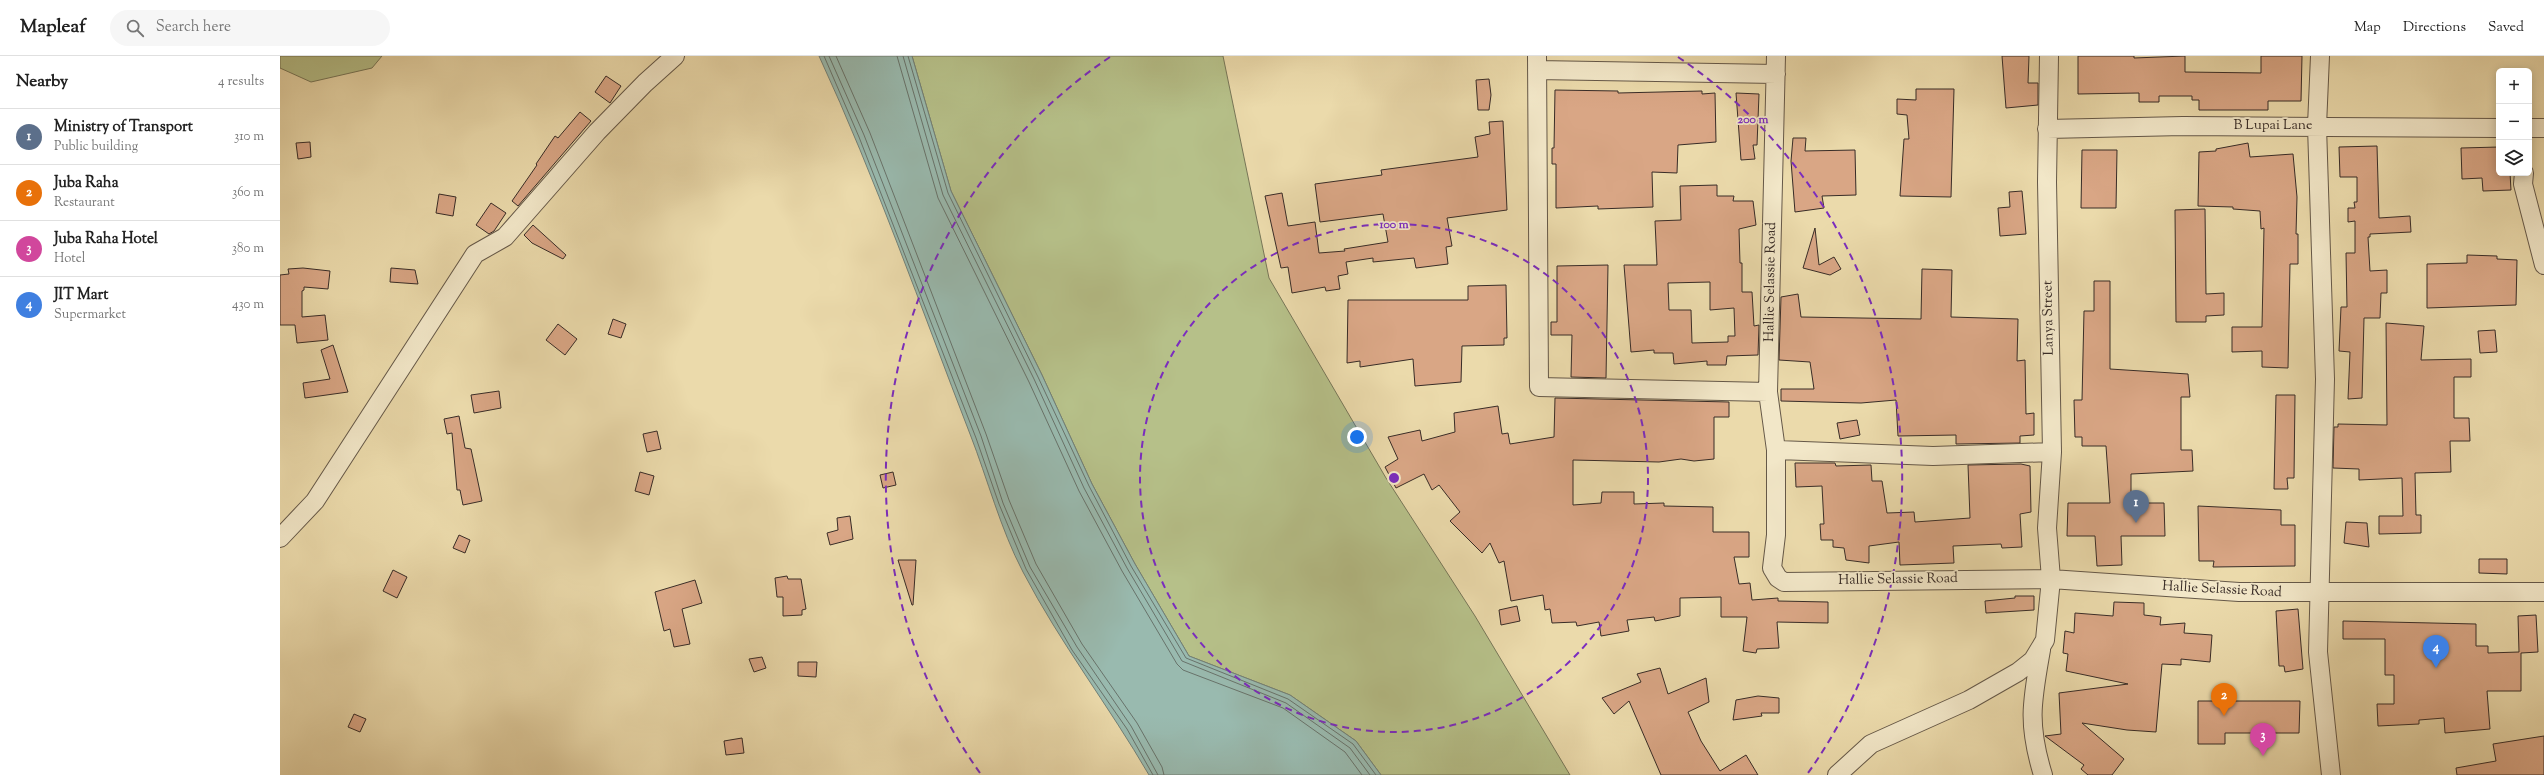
<!DOCTYPE html>
<html lang="en">
<head>
<meta charset="utf-8">
<style>
  :root { --surface:#fff; --page:#f6f6f6; --text:#222; --muted:#767676; --line:#e0e0e0; --accent:#0b8043 }
  body { margin:0; font-family:"Sorts Mill Goudy",serif; background:var(--page); color:var(--text) }
  .controls { position:absolute; right:12px; top:12px; display:grid; overflow:hidden; border-radius:6px; box-shadow:0 2px 10px #0003 }
  .controls button { width:36px; height:36px; display:grid; place-items:center; padding:0; border:0; border-bottom:1px solid var(--line); background:var(--surface); color:var(--text); font:20px sans-serif }
  .you { position:absolute; left:1077px; top:381px; width:14px; height:14px; margin:-10px; border:3px solid #fff; border-radius:50%; background:#1a73e8; box-shadow:0 0 0 6px #1a73e833 }
  .badge { display:grid; place-items:center; width:26px; height:26px; border-radius:50%; background:var(--accent); color:#fff; font-size:13px; font-weight:700 }
  .pin { position:absolute; translate:-50% -33px; filter:drop-shadow(0 1px 2px #0008) }
  .pin::after { content:''; position:absolute; top:21px; width:14px; height:12px; background:inherit; clip-path:polygon(0 0,100% 0,50% 100%) }
  .list { margin:0; padding:0; list-style:none }
  h2 { display:flex; justify-content:space-between; align-items:center; height:52px; margin:0; padding:0 16px; font-size:17px }
  h2 small { font-size:13px; font-weight:400; color:var(--muted) }
  .list li { display:grid; grid-template-columns:26px 1fr auto; gap:12px; align-items:center; box-sizing:border-box; height:56px; padding:0 16px; border-top:1px solid var(--line) }
  .list b { display:block; font-size:15px; white-space:nowrap }
  .list p { margin:0; font-size:13px; white-space:nowrap; color:var(--muted) }
  .list em { font-size:13px; font-style:normal; color:var(--muted) }
  .icon { flex:none; width:22px; height:22px; fill:none; stroke:currentColor; stroke-width:2; stroke-linecap:round; stroke-linejoin:round }
  .map { position:relative; flex:none; width:2264px; height:719px; overflow:hidden }
  header { display:flex; align-items:center; gap:24px; box-sizing:border-box; height:56px; padding:0 20px; background:var(--surface); border-bottom:1px solid var(--line) }
  header strong { font-size:19px }
  nav { display:flex; gap:22px; margin-inline-start:auto; font-size:14px }
  .search { width:280px; height:36px; background:var(--page); display:flex; align-items:center; gap:10px; box-sizing:border-box; padding:0 14px; border-radius:22px; color:var(--muted); font-size:15px }
  main { display:flex }
  aside { flex:1; background:var(--surface) }
  .map>svg:first-child { display:block }
  .green { fill:#b6c089; stroke:#777658 }
  .water { fill:#99baaf; stroke:#728179 }
  .lines { fill:none; stroke-linecap:round; stroke-linejoin:round }
  .shore { stroke:#68736b; stroke-width:1 }
  .building { fill:#d9a685; stroke:#382c27; fill-rule:evenodd }
  .minor-casing { stroke:#655848; stroke-width:20 }
  .minor { stroke:#f2e7c8; stroke-width:18 }
  .ring { fill:none; stroke:#7b2cbf; stroke-width:2; stroke-dasharray:7 5 }
  .labels { text-anchor:middle; dominant-baseline:central; stroke-width:3.5; stroke-linejoin:round; paint-order:stroke }
  .street-label { font-size:14px; fill:#382c27; stroke:#f2e7c8 }
  .centre { fill:#7b2cbf; stroke:#f2e7c8; stroke-width:2 }
  .ring-label { font-size:12px; text-anchor:middle; font-weight:bold; fill:#7b2cbf; stroke:#f2e7c8; stroke-width:3.5; stroke-linejoin:round; paint-order:stroke }
</style>
</head>
<body>
<header>
<strong>Mapleaf</strong>
<div class="search"><svg class="icon" aria-label="search" viewBox="0 0 24 24"><circle cx="10" cy="10" r="6"/><path d="M15 15l6 6"/></svg>Search here</div>
<nav><a>Map</a><a>Directions</a><a>Saved</a></nav>
</header>
<main>
<aside>
<h2>Nearby<small>4 results</small></h2>
<ul class="list">
<li><span class="badge" style="background:#5c6f8a">1</span><div><b>Ministry of Transport</b><p>Public building</p></div><em>310 m</em></li>
<li><span class="badge" style="background:#e8710a">2</span><div><b>Juba Raha</b><p>Restaurant</p></div><em>360 m</em></li>
<li><span class="badge" style="background:#d1479c">3</span><div><b>Juba Raha Hotel</b><p>Hotel</p></div><em>380 m</em></li>
<li><span class="badge" style="background:#3f7fe0">4</span><div><b>JIT Mart</b><p>Supermarket</p></div><em>430 m</em></li>
</ul>
</aside>
<div class="map">
<svg width="2264" height="719" viewBox="0 0 2264 719">
  <rect width="100%" height="100%" fill="#ebdaab"/>
  <filter id="stains"><feTurbulence type="fractalNoise" baseFrequency=".005" numOctaves="4"/><feColorMatrix values="0 0 0 0 .2 0 0 0 0 .09 0 0 0 0 .02 0 0 0 .5 -.17"/></filter>
  <radialGradient id="worn" r=".72"><stop offset=".6" stop-color="#630" stop-opacity="0"/><stop offset="1" stop-color="#630" stop-opacity=".3"/></radialGradient>
  <path class="green" d="M0 0H102L92 12 31 26 0 12Z
    M632 0H943L989 222 1106 422 1195 560 1290 719H1101L1076 685 1010 639 909 600 855 508 812 428 762 319 671 135Z"/>
  <path class="water" d="M539 0H632L671 135 762 319 812 428 855 508 909 600 1010 639 1076 685 1101 719H869C829 650 780 587 743 516 720 472 708 424 690 378 641 252 596 123 539 0Z"/>
  <g class="lines">
    <path class="shore" d="M544 0 579 81 696 382 719 448 746 513 792 594 847 673 873 719
      M549 0 584 79 701 380 723 447 750 511 797 591 851 670 878 719
      M556 0 590 77 706 378 729 444 756 508 802 588 857 667 882 711 884 719
      M617 0 658 142 749 326 799 435 842 515 897 608 903 614 1003 652 1065 696 1082 719
      M623 0 663 139 754 323 804 432 847 512 902 605 1006 647 1070 692 1090 719
      M628 0 668 137 758 321 809 430 851 510 906 602 1008 643 1073 688 1096 719"/>
  </g>
  <path class="building" d="M1722 0H1749L1748 27H1758V49L1726 52Z
    M1798 0H1854V2L1905 0V16L1981 17V0H2022L2021 45H1988V54H1919V44H1912V40H1879V46H1859V37L1798 38Z
    M326 20 341 30 330 47 315 36Z
    M1209 23 1211 39 1209 54H1198L1196 24Z
    M1636 33H1674L1671 141 1620 140 1624 83H1629L1627 59 1617 58V43L1636 44Z
    M1275 34 1338 35V37L1422 35V38L1435 37 1436 86 1398 89 1397 117 1372 116 1373 151 1318 153V150L1276 152V108H1272V92H1274Z
    M1456 37 1479 38 1477 89H1473L1475 103 1461 104Z
    M300 56 311 65 238 150 232 145 257 109 256 108 275 80 278 82Z
    M1223 65 1227 154 1167 162 1172 190 1166 191 1168 208 1136 212 1134 202 1093 206V202L1066 206 1068 218 1058 220 1060 233 1046 235 1045 231 1012 237 1008 211 1001 212 985 140 1002 137 1008 170 1035 166 1039 197 1065 195 1064 193 1108 186 1103 158 1040 166 1035 128 1102 119 1101 114 1198 101 1195 81 1210 78 1209 66Z
    M1513 82H1526L1525 95 1575 94 1576 139 1542 140 1544 152 1515 156 1511 105Z
    M30 86 31 101 18 103 16 87Z
    M1968 87 1970 101 2013 98 2017 141 2016 178H2018V208H2010L2008 312 1982 311V295L1952 296V271H1982L1984 172 1981 173 1980 155 1953 153V151L1918 150 1919 96 1936 95V93Z
    M2097 90 2099 162 2130 160 2131 176 2090 178V181H2088L2090 215 2107 214V237H2101L2100 262H2084L2082 342 2068 343 2070 296 2059 295 2061 251H2067L2066 197H2075V165L2068 166V152H2075L2074 146H2077V121H2060L2059 91Z
    M2219 91V117H2230L2231 134 2203 135 2202 122 2182 123 2181 92Z
    M1802 94H1837L1836 152H1801Z
    M1437 129V140H1454L1453 145H1473L1476 169 1459 173 1460 207H1462V236H1472L1474 270 1479 269 1478 299 1447 300 1446 309H1427V305L1394 308 1393 297H1374V294L1351 296 1344 209H1377L1375 165 1401 164 1400 130ZM1430 226V254L1454 252 1455 280H1448V286L1412 287 1411 254H1389L1388 227Z
    M1742 135 1746 178 1720 180 1718 152 1730 151 1729 136Z
    M159 138 176 141 173 160 156 157Z
    M211 147 226 157 214 175 209 178 196 169Z
    M1925 153 1926 238 1944 237V259L1926 260V266H1896L1895 154Z
    M253 169 286 199 283 203 252 187 244 179Z
    M1535 172 1539 209 1554 201 1561 213 1550 219 1523 212Z
    M2187 199 2217 200V203L2237 204 2236 249 2147 252V208L2187 207Z
    M1328 209 1326 322 1291 321 1292 279H1271V266H1277V210Z
    M23 212 50 215 48 233 24 231V234L22 235V261L45 259 48 284 17 287 15 269H0V219L9 218 8 213Z
    M111 212 135 214 138 228 110 226Z
    M1642 213 1672 214 1671 261 1738 263 1737 305 1745 304 1746 358 1754 357V379L1740 380V387L1676 388V379L1618 380 1616 344 1581 347 1501 345V333H1534L1530 306 1499 304 1501 241 1518 238 1521 261 1641 263Z
    M1814 225H1830V313L1908 318 1910 341H1901V394H1912L1913 415 1851 418V447H1884L1885 480H1841L1842 509 1817 510 1815 480H1787L1788 447H1830L1826 390H1802V381H1795L1794 344H1802L1804 255H1814Z
    M1226 229 1227 282H1224V289L1182 290 1181 326 1135 330 1133 303 1080 311V305L1067 307 1068 244H1188V230Z
    M333 263 346 268 341 282 328 278Z
    M2106 267 2144 270 2141 304 2191 303V321H2174V362H2189L2190 385H2170L2171 416 2135 417 2136 459H2141V477L2099 478V460H2123L2122 422 2079 424V413L2053 412 2054 371H2058V368L2107 369Z
    M278 268 297 283 285 299 266 284Z
    M2215 274 2217 296 2200 297 2198 275Z
    M53 289 68 336 25 342 23 327 50 323 41 294Z
    M219 335 221 352 194 357 191 339Z
    M1996 339H2015L2014 422H2007L2008 433H1994Z
    M1275 342 1449 346V361H1434V403L1414 405 1401 403 1379 406 1293 404V449L1321 447 1322 436H1354V448L1384 447V450L1433 451V476H1469V501H1454L1459 528 1470 527 1472 544 1498 542V545L1548 546V567L1497 566 1499 592 1477 593 1476 597 1463 595 1467 561H1441V541L1400 542V560L1375 565 1374 561 1347 564 1349 575 1321 580 1319 566 1297 570 1296 566 1272 567 1270 553 1265 554 1263 539 1231 545 1224 505 1219 507 1210 487 1202 497 1170 465 1180 456 1159 429 1152 434 1144 418 1116 432 1105 411 1118 403 1108 381 1140 374 1142 385 1175 376 1174 357 1218 350 1222 378 1228 377 1230 388 1274 381Z
    M179 360 185 392 191 393 202 445 183 449 180 434H177L172 377 167 378 164 363Z
    M1577 364 1580 379 1560 383 1557 367Z
    M377 375 381 393 367 396 363 378Z
    M1515 407H1555L1556 410 1591 409 1592 425H1602L1607 457 1634 456 1635 466 1690 462 1688 409 1741 408 1750 410 1751 456 1740 458 1742 491 1722 492 1721 488 1673 490 1674 507 1620 509 1619 486 1589 490V507L1566 504 1564 492 1553 491V484H1541L1540 468H1544L1542 430 1516 431Z
    M360 416 374 420 369 439 355 435Z
    M613 416 616 429 603 432 600 419Z
    M1918 450 2001 454V469H2015V510L1933 511 1934 505H1919Z
    M570 460 573 483 550 489 547 477 558 474 557 462Z
    M2066 466 2087 467 2089 491 2064 487Z
    M179 479 190 484 185 497 173 492Z
    M2199 503H2227V518L2199 517Z
    M618 504H636L633 549H632Z
    M113 514 127 521 117 542 103 535Z
    M507 520 508 523H521L526 553 522 554V559L503 560V541H497L495 522Z
    M415 524 422 547 402 553 410 588 394 591 390 573 384 575 375 536Z
    M1735 540H1754V554L1706 557 1705 545 1735 542Z
    M1834 546 1864 547V559L1881 561 1880 569 1905 567 1904 577 1932 579 1930 606 1901 603V609L1882 608 1876 676 1847 674 1802 667 1844 703 1832 719H1808L1801 713 1804 709 1765 680 1781 678 1779 637 1848 628 1786 615 1788 598 1783 597 1785 575 1794 577 1795 557 1833 560Z
    M1237 550 1240 565 1221 569 1219 554Z
    M2018 553 2023 613 2005 616 2004 610H1999L1996 555Z
    M2256 559 2258 596 2241 597V635H2207L2210 673 2165 677 2164 662 2139 664V668L2098 670 2097 648H2114V619H2105V583H2063V565L2196 568V590H2208V597L2239 596 2238 560Z
    M482 601 486 612 474 616 469 603Z
    M518 606H537L536 621 518 620Z
    M1380 612 1388 638 1426 622 1429 646 1408 656 1421 685 1440 715 1466 699 1478 719H1381L1349 645 1334 658 1322 642 1361 626 1357 618Z
    M1478 640 1499 642V657H1481L1482 660 1453 664 1456 644Z
    M1918 645H2020L2019 677H1945V688H1918Z
    M74 658 86 663 80 676 68 671Z
    M2264 680V719H2177L2176 712 2216 705 2213 688Z
    M462 682 464 697 446 699 444 685Z"/>
  <g class="lines">
    <g class="minor-casing">
      <path id="minor" d="M1257 0 1259 331 1488 336
        M1496 0 1488 336 1496 394V479L1492 512 1498 522 1504 526 1771 523 1959 536H2264
        M2040 0 2037 70 2045 323 2038 596 2051 719
        M1257 14 1496 18
        M2249 72H2264
        M1767 73 1903 70 2219 72
        M2244 117 2243 128 2264 209
        M1496 394 1653 400 1772 396
        M0 482 35 445 195 198 225 181 317 76 365 27 395 0
        M1761 594C1752 645 1747 667 1763 719
        M1557 719 1591 688 1689 644 1738 616 1753 604 1765 584 1771 523 1767 472 1772 396 1767 126 1769 0"/>
    </g>
    <use href="#minor" class="minor"/>
  </g>
  <g class="ring">
    <circle cx="1114" cy="422" r="254"/>
    <path d="M700 717A508 508 0 0 1 830 1M1398 1A508 508 0 0 1 1528 717"/>
  </g>
  <g class="labels">
    <g class="street-label">
      <text x="1993" y="70">B Lupai Lane</text>
      <text transform="translate(1491 226) rotate(-89)">Hallie Selassie Road</text>
      <text transform="translate(1769 262) rotate(-91)">Lanya Street</text>
      <text transform="translate(1618 524) rotate(-1)">Hallie Selassie Road</text>
      <text transform="translate(1942 534) rotate(3)">Hallie Selassie Road</text>
    </g>
  </g>
  <circle cx="1114" cy="422" r="6" class="centre"/>
  <g class="ring-label">
    <text x="1473" y="67">200 m</text>
    <text x="1114" y="172">100 m</text>
  </g>
  <rect width="100%" height="100%" filter="url(#stains)"/>
  <rect width="100%" height="100%" fill="url(#worn)"/>
</svg>
<div class="controls">
<button>+</button>
<button>−</button>
<button><svg class="icon" aria-label="layers" viewBox="0 0 24 24"><path d="M12 4l9 5-9 5-9-5zM3 14l9 5 9-5"/></svg></button>
</div>
<div class="you"></div>
<div class="pin badge" style="left:1856px;top:467px;background:#5c6f8a">1</div>
<div class="pin badge" style="left:1944px;top:660px;background:#e8710a">2</div>
<div class="pin badge" style="left:1983px;top:700px;background:#d1479c">3</div>
<div class="pin badge" style="left:2156px;top:612px;background:#3f7fe0">4</div>
</div>
</main>
</body>
</html>
